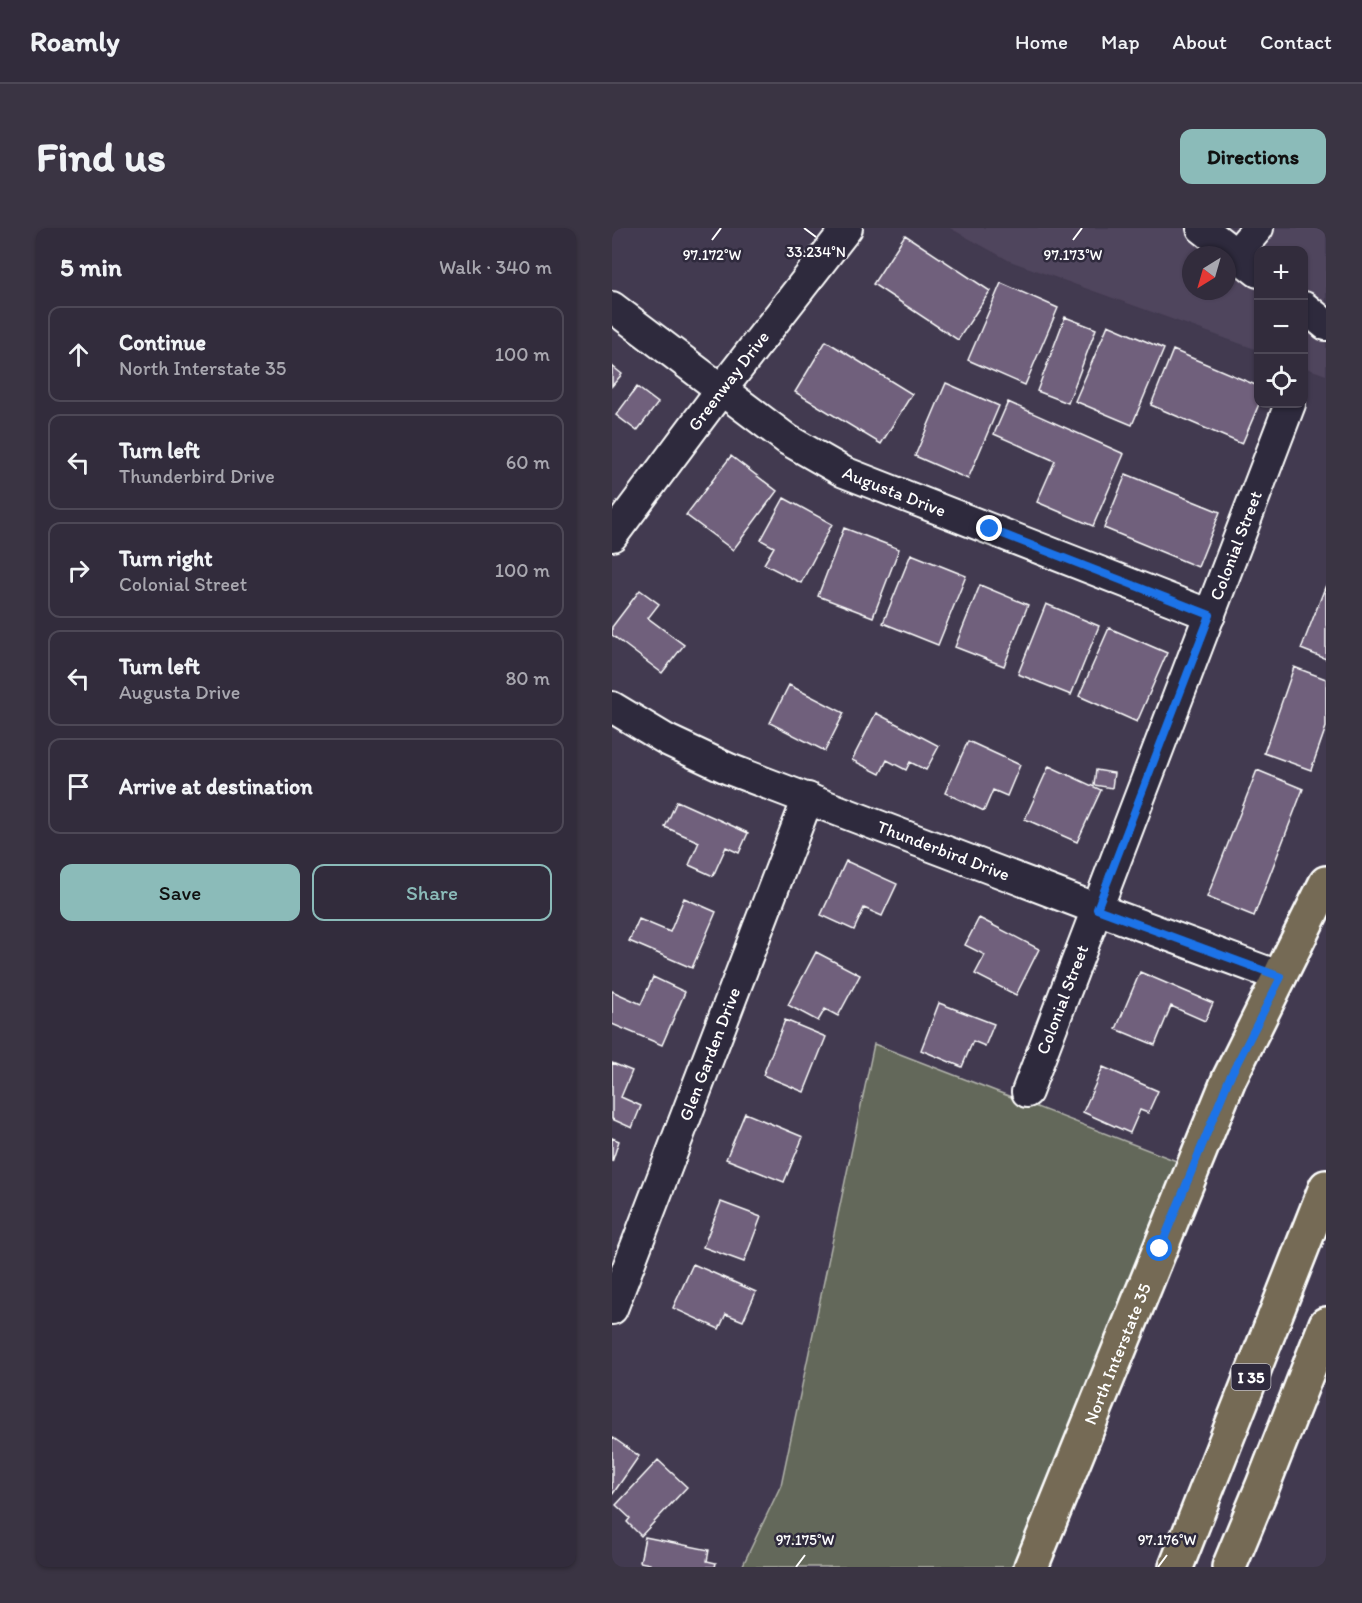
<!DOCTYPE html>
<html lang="en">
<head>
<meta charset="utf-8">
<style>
  :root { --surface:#322c3c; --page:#3a3443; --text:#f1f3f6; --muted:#a8a7af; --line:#4d4856; --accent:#8bbbb9 }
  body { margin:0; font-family:Itim,sans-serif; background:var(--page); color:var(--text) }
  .controls { position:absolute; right:18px; top:18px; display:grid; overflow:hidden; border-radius:12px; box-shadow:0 2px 4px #0004 }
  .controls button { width:54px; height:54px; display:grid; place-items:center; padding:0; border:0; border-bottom:2px solid var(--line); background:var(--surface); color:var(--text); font:30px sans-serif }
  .compass { position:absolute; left:570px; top:18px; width:54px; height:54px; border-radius:50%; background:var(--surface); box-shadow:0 2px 4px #0004; rotate:217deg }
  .stop { position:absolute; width:18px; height:18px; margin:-14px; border:4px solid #1a73e8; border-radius:50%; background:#fff }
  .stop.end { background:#1a73e8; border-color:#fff; box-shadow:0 2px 6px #0008 }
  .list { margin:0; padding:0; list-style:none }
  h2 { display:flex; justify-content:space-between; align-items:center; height:78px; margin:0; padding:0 24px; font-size:26px }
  h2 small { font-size:20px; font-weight:400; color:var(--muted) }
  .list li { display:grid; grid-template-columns:39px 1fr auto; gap:18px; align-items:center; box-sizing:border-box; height:96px; margin:0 12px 12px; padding:0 12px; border:2px solid var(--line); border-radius:12px }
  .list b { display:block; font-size:22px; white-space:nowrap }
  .list p { margin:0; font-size:20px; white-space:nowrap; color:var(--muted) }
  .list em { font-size:20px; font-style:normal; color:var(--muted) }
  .actions { display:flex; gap:12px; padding:18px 24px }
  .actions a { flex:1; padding:14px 0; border:2px solid var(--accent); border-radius:12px; text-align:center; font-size:21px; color:var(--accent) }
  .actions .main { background:var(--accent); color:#111 }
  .icon { flex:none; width:33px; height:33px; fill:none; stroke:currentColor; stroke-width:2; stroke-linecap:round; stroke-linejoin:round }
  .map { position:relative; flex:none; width:714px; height:1339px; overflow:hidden; border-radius:12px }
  header { display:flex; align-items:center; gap:36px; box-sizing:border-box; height:84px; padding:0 30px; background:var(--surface); border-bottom:2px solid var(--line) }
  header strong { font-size:28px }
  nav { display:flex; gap:33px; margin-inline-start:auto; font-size:21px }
  .intro { display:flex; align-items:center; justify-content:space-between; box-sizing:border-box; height:144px; padding:0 36px }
  h1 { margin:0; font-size:42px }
  .button { padding:15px 27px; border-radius:12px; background:var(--accent); color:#111; font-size:21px; font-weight:700 }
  main { display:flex; gap:36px; padding:0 36px }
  aside { flex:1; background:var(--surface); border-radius:12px; box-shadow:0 2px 4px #0004 }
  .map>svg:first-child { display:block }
  .built { fill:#50455d; fill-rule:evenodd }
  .green { fill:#64685a; stroke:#b2b4ac; stroke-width:1.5 }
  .building { fill:#6f607c; stroke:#fff; stroke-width:1.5 }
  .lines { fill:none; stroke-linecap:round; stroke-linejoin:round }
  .minor-casing { stroke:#fff; stroke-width:34 }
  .major-casing { stroke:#fff; stroke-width:38 }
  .highway-casing { stroke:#fff; stroke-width:38 }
  .minor { stroke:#2f2a3d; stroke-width:30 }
  .major { stroke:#756a55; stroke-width:33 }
  .highway { stroke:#756a55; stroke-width:33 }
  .route { stroke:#1a73e8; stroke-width:8 }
  .ticks { fill:none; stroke:#fff; stroke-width:2 }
  .labels { text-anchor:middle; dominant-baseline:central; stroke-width:5; stroke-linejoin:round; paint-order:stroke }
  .shield { fill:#2f2a3d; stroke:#c1bfc5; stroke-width:1.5 }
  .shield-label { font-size:16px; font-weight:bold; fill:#fff }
  .street-label { font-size:18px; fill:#fff; stroke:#2f2a3d }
  .ticks-label { font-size:15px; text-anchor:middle; fill:#fff; stroke:#2f2a3d; stroke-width:5; stroke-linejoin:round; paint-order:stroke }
</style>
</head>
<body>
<header>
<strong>Roamly</strong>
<nav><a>Home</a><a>Map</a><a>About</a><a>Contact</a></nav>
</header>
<div class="intro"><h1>Find us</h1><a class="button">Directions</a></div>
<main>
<aside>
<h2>5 min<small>Walk · 340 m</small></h2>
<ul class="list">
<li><svg class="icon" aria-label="ahead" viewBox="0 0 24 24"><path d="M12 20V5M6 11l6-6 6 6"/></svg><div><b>Continue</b><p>North Interstate 35</p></div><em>100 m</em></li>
<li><svg class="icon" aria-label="left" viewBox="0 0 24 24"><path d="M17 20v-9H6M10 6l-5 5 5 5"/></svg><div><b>Turn left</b><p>Thunderbird Drive</p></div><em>60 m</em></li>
<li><svg class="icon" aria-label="right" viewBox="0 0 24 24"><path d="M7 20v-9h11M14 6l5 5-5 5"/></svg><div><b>Turn right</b><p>Colonial Street</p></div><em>100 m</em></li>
<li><svg class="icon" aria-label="left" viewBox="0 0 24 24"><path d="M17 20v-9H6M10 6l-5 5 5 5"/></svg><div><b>Turn left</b><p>Augusta Drive</p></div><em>80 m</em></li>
<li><svg class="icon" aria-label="arrive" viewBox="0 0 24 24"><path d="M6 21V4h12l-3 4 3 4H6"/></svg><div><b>Arrive at destination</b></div></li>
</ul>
<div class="actions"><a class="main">Save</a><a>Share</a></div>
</aside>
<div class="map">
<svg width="714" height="1339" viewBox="0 0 714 1339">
  <rect width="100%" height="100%" fill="#423a50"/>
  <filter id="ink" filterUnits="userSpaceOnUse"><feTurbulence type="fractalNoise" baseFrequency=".0167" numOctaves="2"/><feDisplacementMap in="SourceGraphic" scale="12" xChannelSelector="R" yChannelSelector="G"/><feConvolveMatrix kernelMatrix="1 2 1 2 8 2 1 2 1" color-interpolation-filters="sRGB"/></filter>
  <g filter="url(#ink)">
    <path class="built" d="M338 0H714V147L692 139V22H646V122L398 33ZM579 27H615V63H579Z"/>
    <path class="green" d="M262 816 567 934 427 1282 402 1339H130L169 1257Z"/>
    <path class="building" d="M293 7 378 63 346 112 261 56Z
      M389 55 446 80 413 157 356 132Z
      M453 89 484 101 456 175 425 163Z
      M496 97 552 121 520 197 463 173Z
      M214 113 300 166 269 216 183 164Z
      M561 122 646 158 647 176 630 216 539 177Z
      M0 138 10 146 0 158Z
      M334 155 387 178 356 251 303 228Z
      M25 159 46 175 25 203 4 187Z
      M396 174 512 226 481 298 425 274 443 233 382 206Z
      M119 228 165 263 121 322 74 287Z
      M514 246 608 284 586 339 492 300Z
      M172 270 220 296 189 355 152 336 162 319 149 312Z
      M232 300 287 321 261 389 206 368Z
      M299 326 354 348 326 417 271 395Z
      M368 357 416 377 392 438 343 419Z
      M714 357V431L689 421Z
      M28 362 47 376 36 390 72 417 50 445 0 407V399Z
      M434 376 487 398 459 467 406 446Z
      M497 400 555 425 525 494 467 468Z
      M682 439 714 451V499L699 542 652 525Z
      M177 457 232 485 213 523 158 495Z
      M264 485 327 518 314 542 298 534 294 542 275 532 268 546 240 532Z
      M356 513 408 537 395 568 381 562 372 583 333 565Z
      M437 538 489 562 465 614 413 591Z
      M484 542 502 545 500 560 482 557Z
      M645 542 691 561 642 688 595 669Z
      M65 573 136 605 127 625 114 619 101 648 77 637 87 614 53 599Z
      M234 633 285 656 270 688 252 680 242 702 209 687Z
      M72 670 104 684 80 740 17 713 27 691 58 704Z
      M367 690 427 721 404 767 363 746 373 727 353 717Z
      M204 724 248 747 226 788 213 781 206 793 176 777Z
      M528 744 601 775 593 793 559 778 543 817 504 801Z
      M41 749 73 764 50 817 0 796V763L29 776Z
      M327 775 382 796 373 818 361 813 350 839 309 822Z
      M173 792 214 809 192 864 151 847Z
      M0 835 20 843 9 869 29 878 20 900 0 891Z
      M491 839 546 863 536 885 528 882 518 905 471 884Z
      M133 885 191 909 172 954 114 931Z
      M0 910 7 913 0 934Z
      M109 974 149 989 132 1034 91 1019Z
      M81 1036 144 1064 131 1093 114 1086 107 1101 61 1080Z
      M0 1209 27 1228 0 1267Z
      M46 1232 75 1259 29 1308 15 1294 18 1290 4 1277Z
      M33 1309 97 1322 95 1333 104 1335 103 1339H38V1336L28 1334Z"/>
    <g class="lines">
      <g class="minor-casing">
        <g id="minor">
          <path d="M590 0 646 44"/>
          <path d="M624 26 646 0"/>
          <path id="s1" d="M0 79 176 212 232 244 598 387"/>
          <path d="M692 79 714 97"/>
          <path id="s2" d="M0 308 109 162 235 0"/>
          <path id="s3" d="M0 479 55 512 117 541 485 681 669 749"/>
          <path id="s4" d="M415 864 678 176"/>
          <path id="s5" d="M0 1081 196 570"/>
        </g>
      </g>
      <g class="major-casing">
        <g id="major">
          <path id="s6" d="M419 1339 617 851 714 655"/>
        </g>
      </g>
      <g class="highway-casing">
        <path id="highway" d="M564 1339 714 959
          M617 1339 651 1257 714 1096"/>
      </g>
      <use href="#minor" class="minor"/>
      <use href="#major" class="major"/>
      <use href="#highway" class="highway"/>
    </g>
  </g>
  <g class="lines" filter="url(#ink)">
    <path class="route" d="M378 301 598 387 485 681 669 749 617 851 548 1021"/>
  </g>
  <path class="ticks" d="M192 0 204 9M100 12 109 0M461 12 470 0M184 1339 193 1327M546 1339 555 1327"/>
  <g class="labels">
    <rect class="shield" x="619.5" y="1136" width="39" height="26" rx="4.5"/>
    <g class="shield-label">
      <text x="639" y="1149">I 35</text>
    </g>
    <g class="street-label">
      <text stroke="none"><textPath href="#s2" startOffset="194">Greenway Drive</textPath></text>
      <text stroke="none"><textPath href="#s1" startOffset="339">Augusta Drive</textPath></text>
      <text stroke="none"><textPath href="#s4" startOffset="585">Colonial Street</textPath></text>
      <text stroke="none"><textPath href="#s3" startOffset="362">Thunderbird Drive</textPath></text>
      <text stroke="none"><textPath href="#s4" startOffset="99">Colonial Street</textPath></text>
      <text stroke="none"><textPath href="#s5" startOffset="273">Glen Garden Drive</textPath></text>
      <text stroke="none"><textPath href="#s6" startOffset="230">North Interstate 35</textPath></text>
    </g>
  </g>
  <g class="ticks-label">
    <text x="204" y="29">33.234°N</text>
    <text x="100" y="32">97.172°W</text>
    <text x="461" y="32">97.173°W</text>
    <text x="193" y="1317">97.175°W</text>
    <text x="555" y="1317">97.176°W</text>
  </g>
</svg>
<div class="controls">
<button>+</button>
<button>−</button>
<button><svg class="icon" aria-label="locate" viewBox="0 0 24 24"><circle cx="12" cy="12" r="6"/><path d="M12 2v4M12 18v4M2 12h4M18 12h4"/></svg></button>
</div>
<svg class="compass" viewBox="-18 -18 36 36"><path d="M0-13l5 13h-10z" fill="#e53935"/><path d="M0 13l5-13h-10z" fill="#a8a7af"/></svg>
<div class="stop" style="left:548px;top:1021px"></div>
<div class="stop end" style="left:378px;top:301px"></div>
</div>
</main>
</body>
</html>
